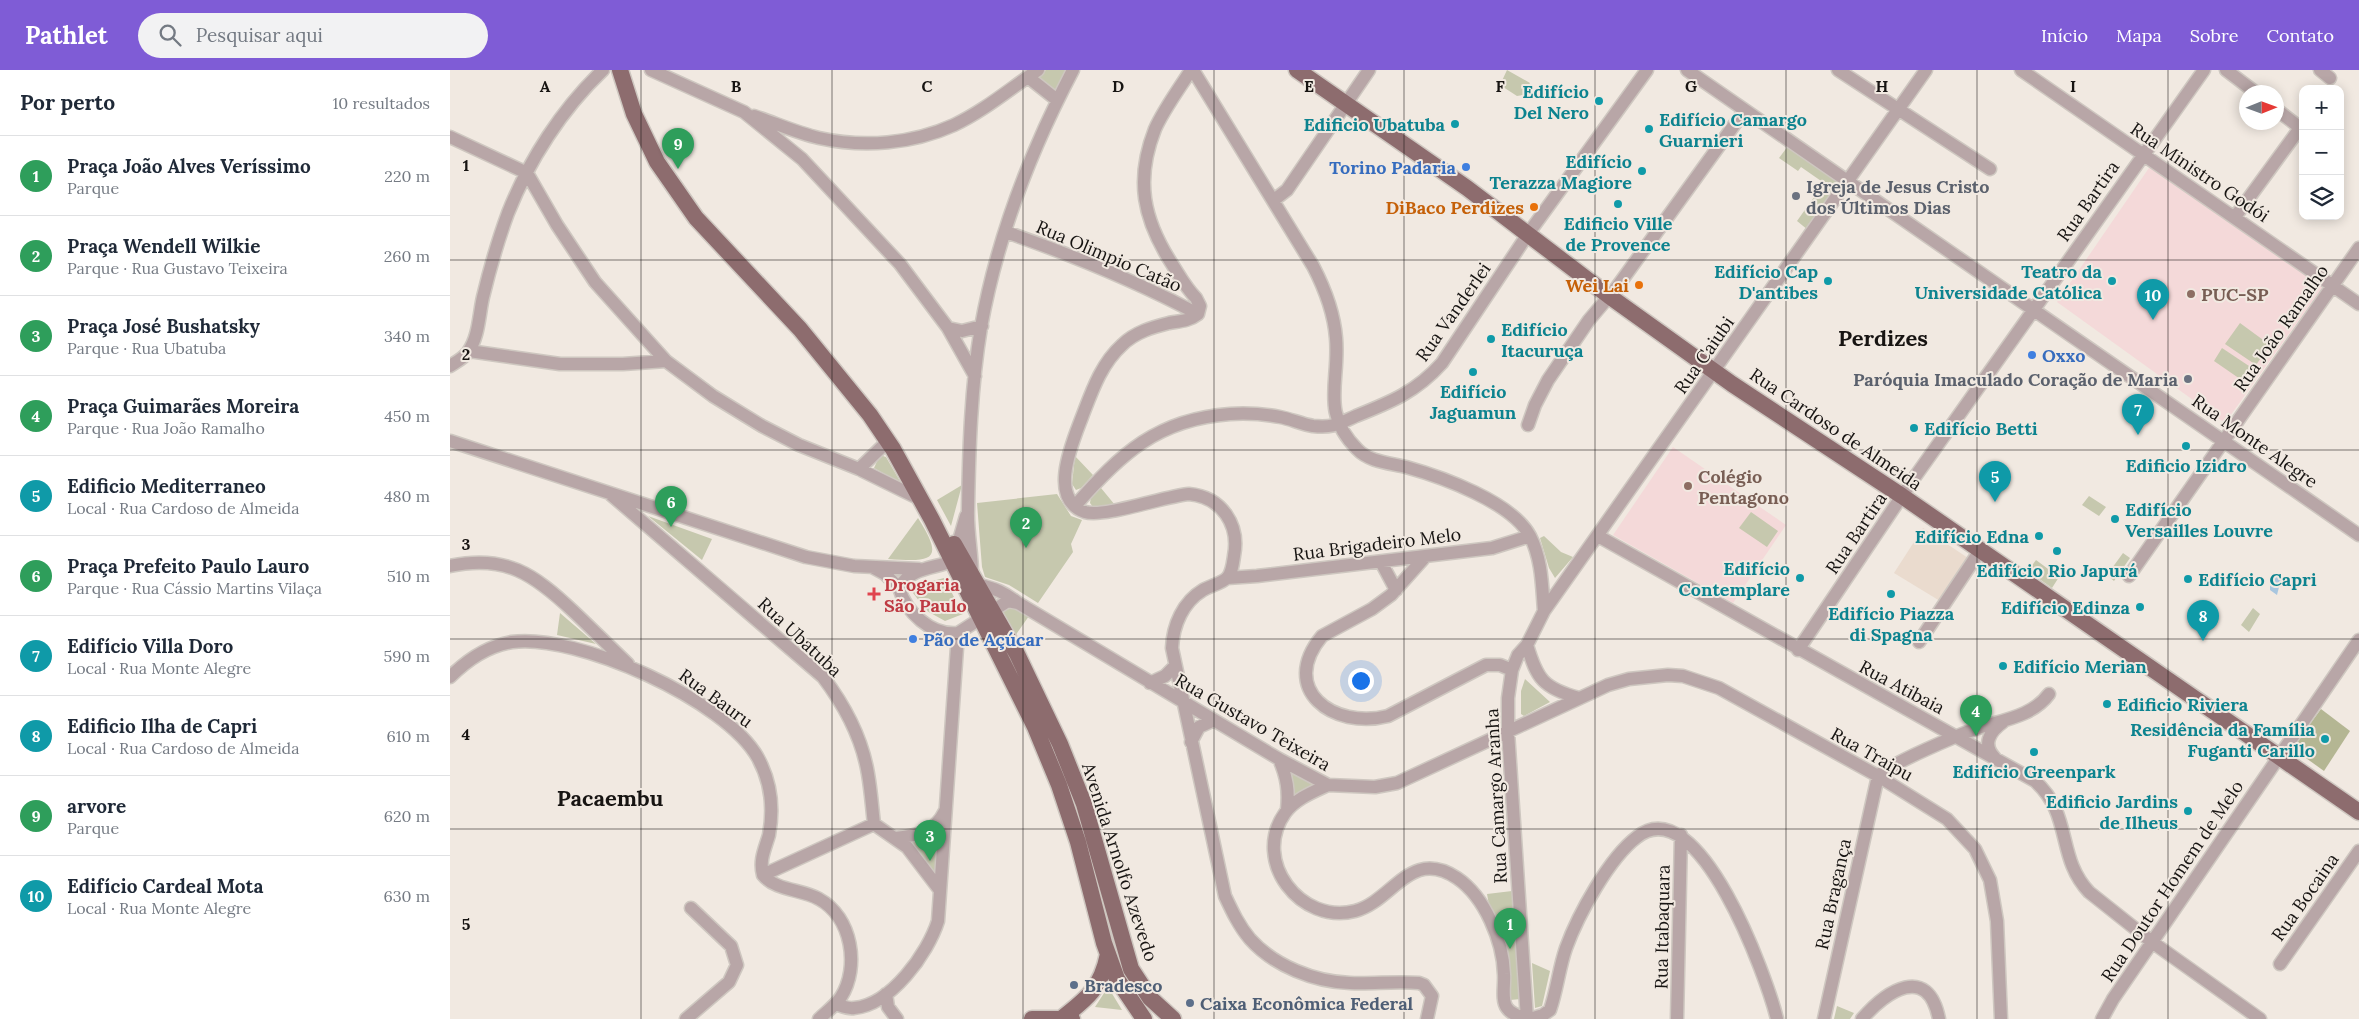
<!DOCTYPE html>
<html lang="pt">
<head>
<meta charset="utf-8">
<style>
  :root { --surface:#fff; --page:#f2f2f3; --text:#1f2937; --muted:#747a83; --line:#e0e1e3; --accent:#7f5cd6 }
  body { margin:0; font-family:Lora,serif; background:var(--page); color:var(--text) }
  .controls { position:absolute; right:15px; top:15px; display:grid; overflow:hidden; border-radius:10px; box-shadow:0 2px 12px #0003 }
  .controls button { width:45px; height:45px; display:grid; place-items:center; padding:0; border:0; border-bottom:1px solid var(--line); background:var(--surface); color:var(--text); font:25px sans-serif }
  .compass { position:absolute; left:1789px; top:15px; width:45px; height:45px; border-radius:50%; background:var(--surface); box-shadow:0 2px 12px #0003; rotate:89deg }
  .you { position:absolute; left:910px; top:610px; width:18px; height:18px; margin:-12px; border:4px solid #fff; border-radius:50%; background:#1a73e8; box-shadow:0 0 0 8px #1a73e833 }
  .badge { display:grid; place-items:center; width:32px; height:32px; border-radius:50%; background:var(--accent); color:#fff; font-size:16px; font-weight:700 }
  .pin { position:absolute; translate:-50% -41px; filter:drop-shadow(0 1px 2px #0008) }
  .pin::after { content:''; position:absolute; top:26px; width:18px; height:15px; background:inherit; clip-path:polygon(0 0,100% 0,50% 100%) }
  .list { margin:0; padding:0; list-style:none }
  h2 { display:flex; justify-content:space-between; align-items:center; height:65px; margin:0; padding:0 20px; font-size:21px }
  h2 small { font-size:16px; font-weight:400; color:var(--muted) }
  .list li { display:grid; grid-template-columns:32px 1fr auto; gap:15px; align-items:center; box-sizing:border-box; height:80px; padding:0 20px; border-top:1px solid var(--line) }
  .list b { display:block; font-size:19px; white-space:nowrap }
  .list p { margin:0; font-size:16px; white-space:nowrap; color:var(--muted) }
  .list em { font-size:16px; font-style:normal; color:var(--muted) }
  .icon { flex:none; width:28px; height:28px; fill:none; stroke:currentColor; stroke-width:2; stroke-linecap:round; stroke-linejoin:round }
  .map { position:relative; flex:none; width:1909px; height:949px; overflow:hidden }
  header { display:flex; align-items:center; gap:30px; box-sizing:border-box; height:70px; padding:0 25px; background:var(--accent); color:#fff }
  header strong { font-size:24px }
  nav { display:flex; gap:28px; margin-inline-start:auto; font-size:18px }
  .search { width:350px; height:45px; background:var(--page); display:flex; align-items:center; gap:12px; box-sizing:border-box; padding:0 18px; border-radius:28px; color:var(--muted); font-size:19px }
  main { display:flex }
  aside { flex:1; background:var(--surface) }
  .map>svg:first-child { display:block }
  .built { fill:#eadbce }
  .education { fill:#f4d9d9 }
  .green { fill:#c6c8ae }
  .forest { fill:#b4b693 }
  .water { fill:#a8c6df }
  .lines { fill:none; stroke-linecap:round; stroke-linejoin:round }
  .minor-casing { stroke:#cec7c0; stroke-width:15 }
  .major-casing { stroke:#cec7c0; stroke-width:19 }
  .minor { stroke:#b8a6a7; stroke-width:12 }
  .major { stroke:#8d6c6e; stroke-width:16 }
  .grid { fill:none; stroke:#171412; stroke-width:1; stroke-opacity:0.55 }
  .culture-dot { fill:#0f9aa8; stroke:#f1e9e1; stroke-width:2 }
  .shop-dot { fill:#3f7fe0; stroke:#f1e9e1; stroke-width:2 }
  .worship-dot { fill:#6b7280; stroke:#f1e9e1; stroke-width:2 }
  .food-dot { fill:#e8710a; stroke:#f1e9e1; stroke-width:2 }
  .education-dot { fill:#8d6e63; stroke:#f1e9e1; stroke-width:2 }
  .health-dot { fill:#e0444e; stroke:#f1e9e1; stroke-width:2 }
  .service-dot { fill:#5c6f8a; stroke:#f1e9e1; stroke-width:2 }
  .labels { text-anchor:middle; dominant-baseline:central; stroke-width:4; stroke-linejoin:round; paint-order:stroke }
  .culture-label { font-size:18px; font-weight:bold; fill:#0d838f; stroke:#f1e9e1; text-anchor:end }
  .shop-label { font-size:18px; font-weight:bold; fill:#366cbe; stroke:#f1e9e1; text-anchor:start }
  .street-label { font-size:18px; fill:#171412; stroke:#f1e9e1 }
  .worship-label { font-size:18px; font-weight:bold; fill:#5b616d; stroke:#f1e9e1; text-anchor:start }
  .food-label { font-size:18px; font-weight:bold; fill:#c56008; stroke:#f1e9e1; text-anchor:end }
  .education-label { font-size:18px; font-weight:bold; fill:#785e54; stroke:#f1e9e1; text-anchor:start }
  .health-label { font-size:18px; font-weight:bold; fill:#be3a42; stroke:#f1e9e1; text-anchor:start }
  .service-label { font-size:18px; font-weight:bold; fill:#4e5e75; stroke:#f1e9e1; text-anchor:start }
  .district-label { font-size:22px; font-weight:bold; fill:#171412; stroke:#f1e9e1 }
  .grid-label { font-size:16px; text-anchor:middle; font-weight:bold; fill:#171412; stroke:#f1e9e1; stroke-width:4; stroke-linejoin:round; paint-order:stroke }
</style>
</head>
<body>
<header>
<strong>Pathlet</strong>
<div class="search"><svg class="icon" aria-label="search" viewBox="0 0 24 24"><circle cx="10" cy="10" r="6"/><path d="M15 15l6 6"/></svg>Pesquisar aqui</div>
<nav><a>Início</a><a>Mapa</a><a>Sobre</a><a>Contato</a></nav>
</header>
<main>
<aside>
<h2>Por perto<small>10 resultados</small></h2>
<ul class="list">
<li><span class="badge" style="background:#2e9e5b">1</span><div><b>Praça João Alves Veríssimo</b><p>Parque</p></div><em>220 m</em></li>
<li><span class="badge" style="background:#2e9e5b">2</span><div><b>Praça Wendell Wilkie</b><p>Parque · Rua Gustavo Teixeira</p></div><em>260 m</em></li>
<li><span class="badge" style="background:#2e9e5b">3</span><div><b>Praça José Bushatsky</b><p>Parque · Rua Ubatuba</p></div><em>340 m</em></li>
<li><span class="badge" style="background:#2e9e5b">4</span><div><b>Praça Guimarães Moreira</b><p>Parque · Rua João Ramalho</p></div><em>450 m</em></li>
<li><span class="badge" style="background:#0f9aa8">5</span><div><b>Edificio Mediterraneo</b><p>Local · Rua Cardoso de Almeida</p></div><em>480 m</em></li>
<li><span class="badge" style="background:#2e9e5b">6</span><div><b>Praça Prefeito Paulo Lauro</b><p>Parque · Rua Cássio Martins Vilaça</p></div><em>510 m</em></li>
<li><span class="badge" style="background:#0f9aa8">7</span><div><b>Edifício Villa Doro</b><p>Local · Rua Monte Alegre</p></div><em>590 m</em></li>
<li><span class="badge" style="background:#0f9aa8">8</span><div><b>Edificio Ilha de Capri</b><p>Local · Rua Cardoso de Almeida</p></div><em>610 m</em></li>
<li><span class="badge" style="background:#2e9e5b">9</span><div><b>arvore</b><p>Parque</p></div><em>620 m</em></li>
<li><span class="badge" style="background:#0f9aa8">10</span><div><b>Edifício Cardeal Mota</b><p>Local · Rua Monte Alegre</p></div><em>630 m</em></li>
</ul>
</aside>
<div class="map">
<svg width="1909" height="949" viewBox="0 0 1909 949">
  <rect width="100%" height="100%" fill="#f1e9e1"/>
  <path class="built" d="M1473 458 1518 488 1490 531 1444 503Z"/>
  <path class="education" d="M1701 95 1874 215 1775 353 1607 232Z
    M1223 377 1336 455 1283 533 1163 465Z"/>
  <path class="green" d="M596 0H618L605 23 585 7Z
    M1057 0 1080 13 1073 25 1067 26 1050 15Z
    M1338 76 1391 111 1358 160 1347 151 1374 113 1351 97 1348 101 1329 88Z
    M1790 253 1820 275 1806 295 1775 274Z
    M1772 278 1802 298 1793 311 1764 291Z
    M430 385 436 387 451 413 424 398Z
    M625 386 643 405 631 418 626 420 622 414Z
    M512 415 501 456 487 430Z
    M650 416 651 418 665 435 643 437 640 433 641 427Z
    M607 424 621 446 632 450 621 474 623 482 588 533 559 515 535 507 532 497 527 433Z
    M1639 426 1656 437 1649 446 1632 435Z
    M1301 442 1328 461 1317 477 1289 458Z
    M198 446 262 469 252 490Z
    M468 448C496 492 481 492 438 489Z
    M1094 466 1111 482 1123 487 1105 508 1099 498 1090 468Z
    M1673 483 1680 488 1664 511 1657 505Z
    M1586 490 1609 507 1602 518 1578 501Z
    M494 508 513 544 495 551 477 541 463 523 464 518 467 515Z
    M564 537 579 546 565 566 552 546 553 541Z
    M1803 538 1810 544 1799 562 1791 555Z
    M110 543 146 574 107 565Z
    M1075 609 1100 632 1074 646 1071 644V621Z
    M843 702 864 713 845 727 842 705Z
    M488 760 486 805 458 771 475 769Z
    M1062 821 1071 929 1060 930 1050 857 1042 851 1037 824Z
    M1082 893 1100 901 1092 936 1085 938Z
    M658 917 672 940 645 937Z
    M1387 936 1404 943 1400 949H1384Z"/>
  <path class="forest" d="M1871 639 1900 661 1874 701 1842 678Z"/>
  <path class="water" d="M1831 506 1838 510 1834 516 1829 517 1827 525 1820 520V516L1826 507Z"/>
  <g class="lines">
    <g class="minor-casing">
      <path id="minor" d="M201 0 294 42 352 89 450 194 498 258 525 306
        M741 0C729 19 714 39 705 59 685 110 693 149 722 194 729 205 736 218 746 228L750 236 748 244C739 251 730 251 719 253 703 257 685 262 672 275 651 294 642 321 632 347 623 371 597 429 635 442 654 448 715 426 739 424 772 427 790 455 784 486 783 493 782 503 777 508 772 513 760 516 753 520 733 532 723 555 722 578L775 826C782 841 789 856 800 869 824 896 865 912 900 913 923 914 946 911 969 913L974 915 982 926 977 949
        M743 0 863 196C875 219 884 242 886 268 890 312 870 342 907 379 919 392 940 393 956 397 992 407 1062 432 1080 466 1092 489 1092 516 1094 541
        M1237 0 1909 465
        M1388 0 1540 99
        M1571 0 1909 234
        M1776 0 1805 22
        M1870 0 1880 8
        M578 7 607 30
        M1826 39 1853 60
        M304 46C325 53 347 63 369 68 414 78 462 74 504 55 534 41 561 18 588 0
        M0 67 77 103 107 155 145 212 216 291 263 326 312 356 349 375 409 399 470 429
        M824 130 837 120 919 0
        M1785 147 1850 58
        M556 162C622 185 686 211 748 244
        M498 258 512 261 532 256
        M19 281 110 294H173L216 291
        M0 296C6 292 14 288 18 282 29 267 29 244 33 227 40 198 48 170 58 143 79 90 112 39 153 0
        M1078 355 1085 335 1098 310 1139 250 1167 217 1295 40
        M0 371 356 487 404 496 469 499
        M409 399 438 371
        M159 423 373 607C395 636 412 667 418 704 421 721 422 737 424 754L457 777 489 819
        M625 436C670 384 708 349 780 344 796 343 814 344 830 347 841 349 851 354 863 356 884 358 888 354 906 346 941 332 966 322 992 293L1078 164 1197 0
        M516 446 503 491C482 499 461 497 449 518 456 542 481 566 508 563L558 531 568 533
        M1148 466 1585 711C1623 745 1606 787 1639 822L1702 872 1810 949
        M975 487 941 525 922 539 872 566C828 619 883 660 938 646L1036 595H1050L1062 600
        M931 492 946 520
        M0 496C55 484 84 504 123 541 141 558 159 576 178 594
        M422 497 435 504 449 518
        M522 504C522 482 517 461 518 439 519 379 521 317 531 257 547 168 581 80 623 0
        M1679 506 1909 178
        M777 508 807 506 1042 478 1080 466
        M529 515C545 518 555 523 568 533L829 689 878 715 925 717 947 713 1158 615 1179 609 1218 605 1233 606 1269 618 1428 706 1497 749 1525 779 1540 810 1547 851 1551 949
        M1469 572 1529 482
        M1077 575C1087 609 1093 618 1129 628
        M1348 580 1462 411 1754 0
        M0 607C17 590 37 576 62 572 126 563 276 630 308 688 321 712 324 738 319 765 315 779 309 790 313 805 326 821 352 819 369 829 402 847 410 897 391 927 385 936 376 942 369 949
        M700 613 715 606 724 597
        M741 672 749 657 764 650
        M1545 688C1532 675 1539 662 1553 652
        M829 689C837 707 839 721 837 740
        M878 715C863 722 845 729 835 743 801 791 851 855 905 841 943 831 960 777 1007 808 1035 827 1053 871 1054 904 1055 914 1051 930 1057 938 1061 944 1069 946 1076 949
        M446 768C469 765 484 763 495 741
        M313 805 424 754
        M1830 894 1909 781
        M436 924 438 937 447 949
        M385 934C392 936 397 939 404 938 441 935 478 883 488 851L508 563
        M236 949 279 912 287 895 281 876 241 838
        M1077 949 1058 662V628L1062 600 1068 585 1077 575 1094 541 1476 0
        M1080 949 1093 945 1100 940C1107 920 1109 898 1116 878 1128 845 1159 788 1187 767 1249 718 1317 908 1327 949
        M1227 949 1231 765
        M1374 949 1428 706C1441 693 1508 665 1528 658 1553 650 1583 646 1599 624
        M1412 949C1436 921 1478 893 1489 949
        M1652 949 1663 929 1909 570"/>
    </g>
    <g class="major-casing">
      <path id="major" d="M170 0 184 44 207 92 246 148 350 259 420 345 443 379 482 450 585 657 609 715 628 772 654 873 667 909 694 949
        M847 0 1017 118 1159 226 1282 314 1452 426 1909 742
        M504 474 567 584 610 674 634 734 681 899 700 928 723 949
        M582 949H622
        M611 949C638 928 651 918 658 884"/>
    </g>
    <use href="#minor" class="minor"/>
    <use href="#major" class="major"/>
  </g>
  <path class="grid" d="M191 0V949M382 0V949M573 0V949M764 0V949M954 0V949M1145 0V949M1336 0V949M1527 0V949M1718 0V949M0 190H1909M0 380H1909M0 569H1909M0 759H1909"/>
  <g class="culture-dot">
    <circle cx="1149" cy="31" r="5"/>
    <circle cx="1005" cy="54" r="5"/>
    <circle cx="1199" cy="59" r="5"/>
    <circle cx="1192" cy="101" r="5"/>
    <circle cx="1168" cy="134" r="5"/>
    <circle cx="1378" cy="211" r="5"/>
    <circle cx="1662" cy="211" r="5"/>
    <circle cx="1041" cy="269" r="5"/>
    <circle cx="1023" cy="302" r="5"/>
    <circle cx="1464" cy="358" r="5"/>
    <circle cx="1736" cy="376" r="5"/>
    <circle cx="1665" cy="449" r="5"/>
    <circle cx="1589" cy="466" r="5"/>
    <circle cx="1607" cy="481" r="5"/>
    <circle cx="1350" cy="508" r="5"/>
    <circle cx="1738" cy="509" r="5"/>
    <circle cx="1441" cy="524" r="5"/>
    <circle cx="1690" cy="537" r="5"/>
    <circle cx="1553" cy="596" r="5"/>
    <circle cx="1657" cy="634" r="5"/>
    <circle cx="1875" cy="669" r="5"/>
    <circle cx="1584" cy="682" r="5"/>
    <circle cx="1738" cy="741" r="5"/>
  </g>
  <g class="shop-dot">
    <circle cx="1016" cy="97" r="5"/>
    <circle cx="1582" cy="285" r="5"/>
    <circle cx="463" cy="569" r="5"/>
  </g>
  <g class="worship-dot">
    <circle cx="1346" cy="126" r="5"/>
    <circle cx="1738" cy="309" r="5"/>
  </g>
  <g class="food-dot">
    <circle cx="1084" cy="137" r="5"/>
    <circle cx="1189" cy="215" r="5"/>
  </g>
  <g class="education-dot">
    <circle cx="1741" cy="224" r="5"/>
    <circle cx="1238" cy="416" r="5"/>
  </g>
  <path class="health-dot" d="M421.5 516.5h5v5h5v5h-5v5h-5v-5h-5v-5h5z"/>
  <g class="service-dot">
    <circle cx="624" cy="915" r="5"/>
    <circle cx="740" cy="933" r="5"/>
  </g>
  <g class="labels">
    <g class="culture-label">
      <text x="1139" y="21">Edifício<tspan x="1139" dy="21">Del Nero</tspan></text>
      <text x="1209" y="49" text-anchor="start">Edifício Camargo<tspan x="1209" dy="21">Guarnieri</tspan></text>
      <text x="995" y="54">Edificio Ubatuba</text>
      <text x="1182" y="91">Edifício<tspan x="1182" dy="21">Terazza Magiore</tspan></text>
      <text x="1168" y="153" text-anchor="middle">Edificio Ville<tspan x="1168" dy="21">de Provence</tspan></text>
      <text x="1368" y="201">Edifício Cap<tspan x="1368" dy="21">D'antibes</tspan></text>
      <text x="1652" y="201">Teatro da<tspan x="1652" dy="21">Universidade Católica</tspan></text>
      <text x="1051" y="259" text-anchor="start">Edifício<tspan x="1051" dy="21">Itacuruça</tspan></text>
      <text x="1023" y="321" text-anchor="middle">Edifício<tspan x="1023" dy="21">Jaguamun</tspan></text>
      <text x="1474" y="358" text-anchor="start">Edifício Betti</text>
      <text x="1736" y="395" text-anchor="middle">Edificio Izidro</text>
      <text x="1675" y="439" text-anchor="start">Edifício<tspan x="1675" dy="21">Versailles Louvre</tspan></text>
      <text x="1579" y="466">Edifício Edna</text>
      <text x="1340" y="498">Edifício<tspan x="1340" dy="21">Contemplare</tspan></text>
      <text x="1607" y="500" text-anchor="middle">Edifício Rio Japurá</text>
      <text x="1748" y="509" text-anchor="start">Edifício Capri</text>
      <text x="1680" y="537">Edifício Edinza</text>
      <text x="1441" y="543" text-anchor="middle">Edifício Piazza<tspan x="1441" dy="21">di Spagna</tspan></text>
      <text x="1563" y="596" text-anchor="start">Edifício Merian</text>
      <text x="1667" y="634" text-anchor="start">Edificio Riviera</text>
      <text x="1865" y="659">Residência da Família<tspan x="1865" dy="21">Fuganti Carillo</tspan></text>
      <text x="1584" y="701" text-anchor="middle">Edifício Greenpark</text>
      <text x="1728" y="731">Edificio Jardins<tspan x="1728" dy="21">de Ilheus</tspan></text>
    </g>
    <g class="shop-label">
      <text x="1006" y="97" text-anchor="end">Torino Padaria</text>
      <text x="1592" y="285">Oxxo</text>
      <text x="473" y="569">Pão de Açúcar</text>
    </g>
    <g class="street-label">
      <text transform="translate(1750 102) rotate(34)">Rua Ministro Godói</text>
      <text transform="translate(1638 131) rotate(-55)">Rua Bartira</text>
      <text transform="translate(659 186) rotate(23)">Rua Olimpio Catão</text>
      <text transform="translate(1003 242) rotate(-55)">Rua Vanderlei</text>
      <text transform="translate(1831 258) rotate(-55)">Rua João Ramalho</text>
      <text transform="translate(1254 285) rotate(-55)">Rua Caiubi</text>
      <text transform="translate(1386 359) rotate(34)">Rua Cardoso de Almeida</text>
      <text transform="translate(1805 371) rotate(35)">Rua Monte Alegre</text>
      <text transform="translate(1406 463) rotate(-56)">Rua Bartira</text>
      <text transform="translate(927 474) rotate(-7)">Rua Brigadeiro Melo</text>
      <text transform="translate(350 567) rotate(43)">Rua Ubatuba</text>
      <text transform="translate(1452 617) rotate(28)">Rua Atibaia</text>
      <text transform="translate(266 628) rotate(36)">Rua Bauru</text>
      <text transform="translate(803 652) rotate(30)">Rua Gustavo Teixeira</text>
      <text transform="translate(1422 684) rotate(29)">Rua Traipu</text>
      <text transform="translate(1046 726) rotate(-93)">Rua Camargo Aranha</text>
      <text transform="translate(670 792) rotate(72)">Avenida Arnolfo Azevedo</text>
      <text transform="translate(1722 811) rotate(-56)">Rua Doutor Homem de Melo</text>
      <text transform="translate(1383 824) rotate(-78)">Rua Bragança</text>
      <text transform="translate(1855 827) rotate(-55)">Rua Bocaina</text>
      <text transform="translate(1212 857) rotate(-89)">Rua Itabaquara</text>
    </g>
    <g class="worship-label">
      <text x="1356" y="116">Igreja de Jesus Cristo<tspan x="1356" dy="21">dos Últimos Dias</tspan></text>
      <text x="1728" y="309" text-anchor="end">Paróquia Imaculado Coração de Maria</text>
    </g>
    <g class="food-label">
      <text x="1074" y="137">DiBaco Perdizes</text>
      <text x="1179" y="215">Wei Lai</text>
    </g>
    <g class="education-label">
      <text x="1751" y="224">PUC-SP</text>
      <text x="1248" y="406">Colégio<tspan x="1248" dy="21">Pentagono</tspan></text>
    </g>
    <g class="health-label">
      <text x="434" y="514">Drogaria<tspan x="434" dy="21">São Paulo</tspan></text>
    </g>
    <g class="service-label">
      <text x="634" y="915">Bradesco</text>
      <text x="750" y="933">Caixa Econômica Federal</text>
    </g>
    <g class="district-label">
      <text x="1433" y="268">Perdizes</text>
      <text x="160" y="728">Pacaembu</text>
    </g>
  </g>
  <g class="grid-label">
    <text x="95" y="22">A</text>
    <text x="286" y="22">B</text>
    <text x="477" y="22">C</text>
    <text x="668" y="22">D</text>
    <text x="859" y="22">E</text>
    <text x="1050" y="22">F</text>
    <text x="1241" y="22">G</text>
    <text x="1432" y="22">H</text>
    <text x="1623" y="22">I</text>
    <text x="16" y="101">1</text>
    <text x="16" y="290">2</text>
    <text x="16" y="480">3</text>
    <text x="16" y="670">4</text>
    <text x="16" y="860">5</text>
  </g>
</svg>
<div class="controls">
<button>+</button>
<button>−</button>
<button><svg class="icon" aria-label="layers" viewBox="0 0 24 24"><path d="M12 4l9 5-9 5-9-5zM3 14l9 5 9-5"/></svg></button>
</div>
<svg class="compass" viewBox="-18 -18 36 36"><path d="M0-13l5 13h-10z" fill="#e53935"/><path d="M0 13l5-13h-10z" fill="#747a83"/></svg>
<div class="you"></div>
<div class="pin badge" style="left:1060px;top:879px;background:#2e9e5b">1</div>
<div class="pin badge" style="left:576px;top:478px;background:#2e9e5b">2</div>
<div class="pin badge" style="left:480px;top:791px;background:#2e9e5b">3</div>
<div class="pin badge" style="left:1526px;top:666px;background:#2e9e5b">4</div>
<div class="pin badge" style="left:1545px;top:432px;background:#0f9aa8">5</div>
<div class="pin badge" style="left:221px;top:457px;background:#2e9e5b">6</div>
<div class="pin badge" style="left:1688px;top:365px;background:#0f9aa8">7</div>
<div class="pin badge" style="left:1753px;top:571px;background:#0f9aa8">8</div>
<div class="pin badge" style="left:228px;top:99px;background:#2e9e5b">9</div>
<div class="pin badge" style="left:1703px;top:250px;background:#0f9aa8">10</div>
</div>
</main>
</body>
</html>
